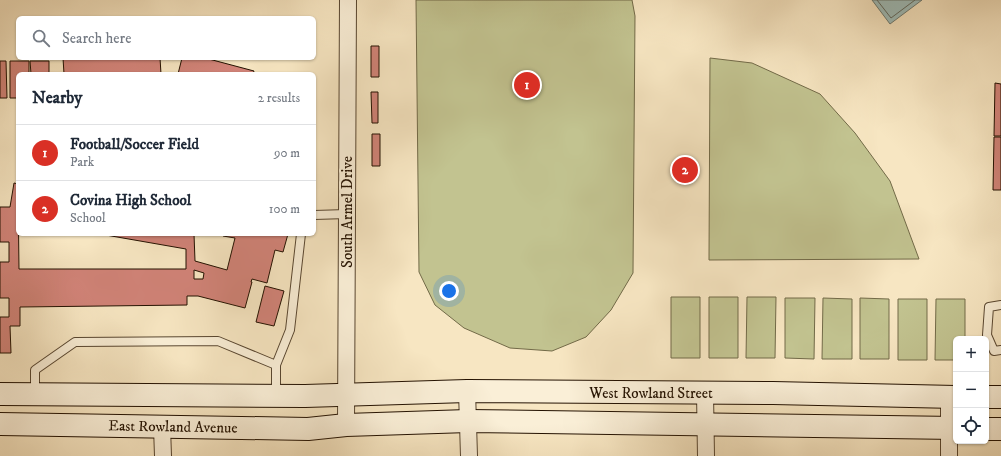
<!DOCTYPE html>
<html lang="en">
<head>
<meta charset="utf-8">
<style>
  :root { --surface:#fff; --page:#f6f6f7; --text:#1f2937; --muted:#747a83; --line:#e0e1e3; --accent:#d93025 }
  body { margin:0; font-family:"IM FELL DW Pica",serif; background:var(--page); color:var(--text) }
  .controls { position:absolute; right:12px; bottom:12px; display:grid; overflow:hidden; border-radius:6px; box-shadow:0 1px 3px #0004 }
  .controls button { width:36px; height:36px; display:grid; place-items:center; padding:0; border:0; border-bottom:1px solid var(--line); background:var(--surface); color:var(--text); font:20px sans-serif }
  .you { position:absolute; left:449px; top:291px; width:14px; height:14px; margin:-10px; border:3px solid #fff; border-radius:50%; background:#1a73e8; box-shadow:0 0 0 6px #1a73e833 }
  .badge { display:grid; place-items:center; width:26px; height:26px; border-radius:50%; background:var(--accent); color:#fff; font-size:13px; font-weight:700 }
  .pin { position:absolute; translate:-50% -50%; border:2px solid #fff; box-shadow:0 1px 4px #0006 }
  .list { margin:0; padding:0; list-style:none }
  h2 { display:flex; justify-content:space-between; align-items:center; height:52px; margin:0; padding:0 16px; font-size:17px }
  h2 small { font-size:13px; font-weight:400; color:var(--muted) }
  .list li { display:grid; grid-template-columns:26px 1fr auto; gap:12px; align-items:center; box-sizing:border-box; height:56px; padding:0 16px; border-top:1px solid var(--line) }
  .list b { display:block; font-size:15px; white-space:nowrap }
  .list p { margin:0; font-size:13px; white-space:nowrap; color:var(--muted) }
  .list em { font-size:13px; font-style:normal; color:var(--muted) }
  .icon { flex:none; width:22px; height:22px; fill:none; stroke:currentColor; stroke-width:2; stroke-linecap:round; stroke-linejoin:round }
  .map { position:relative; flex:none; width:1001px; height:456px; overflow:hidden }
  .search { position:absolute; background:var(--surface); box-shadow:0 1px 3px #0004; left:16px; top:16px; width:300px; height:44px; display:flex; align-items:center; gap:10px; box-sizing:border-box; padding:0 14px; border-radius:6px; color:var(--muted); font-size:15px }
  .panel { position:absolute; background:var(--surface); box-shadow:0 1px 3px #0004; left:16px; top:72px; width:300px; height:164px; border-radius:6px }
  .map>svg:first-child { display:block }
  .green { fill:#c2c390; stroke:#726a48 }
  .water { fill:#9fbebb; stroke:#6d7970 }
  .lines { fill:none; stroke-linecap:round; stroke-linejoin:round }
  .shore { stroke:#61685e; stroke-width:1 }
  .building { fill:#d18378; stroke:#231100; fill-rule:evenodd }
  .service-casing { stroke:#584630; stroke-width:10 }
  .minor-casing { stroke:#584630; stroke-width:18 }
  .secondary-casing { stroke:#231100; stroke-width:24 }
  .service { stroke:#faefd7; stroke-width:8 }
  .minor { stroke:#faefd7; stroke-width:16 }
  .secondary { stroke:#faefd7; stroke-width:22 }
  .labels { text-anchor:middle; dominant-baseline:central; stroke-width:4; stroke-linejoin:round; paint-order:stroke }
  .street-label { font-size:15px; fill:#231100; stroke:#faefd7 }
</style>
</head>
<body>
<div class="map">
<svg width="1001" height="456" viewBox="0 0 1001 456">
  <rect width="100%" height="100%" fill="#f7e6c2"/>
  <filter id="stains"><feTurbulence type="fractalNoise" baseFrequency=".005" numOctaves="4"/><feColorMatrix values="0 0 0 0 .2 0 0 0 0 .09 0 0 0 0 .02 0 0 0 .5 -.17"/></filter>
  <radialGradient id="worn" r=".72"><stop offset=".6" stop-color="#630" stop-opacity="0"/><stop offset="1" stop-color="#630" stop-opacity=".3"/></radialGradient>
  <path class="green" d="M416 0H632L635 16 633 273 611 310 586 337 552 351 510 348 464 328 435 305 419 272Z
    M710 58 752 63 820 94 855 133 890 181 919 259 709 260Z
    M671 297H700V358H671Z
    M709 297H738V358H709Z
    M747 297H776L775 358H746Z
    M785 298H815L814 359 785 358Z
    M823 298 852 299V359H822Z
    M860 298 889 299V359H860Z
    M898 299H927V360H898Z
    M936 299H965V339H956V360H935Z"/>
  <path class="water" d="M872 0H922L890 24Z"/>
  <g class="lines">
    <path class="shore" d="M877 0 891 18 915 0"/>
  </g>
  <path class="building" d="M371 46H379V77H371Z
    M63 58H160L161 74H64Z
    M182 58H205L254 71 253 74H178Z
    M0 61H6L7 98H0Z
    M10 61H29V74H18V98H10Z
    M30 61H49V74H31Z
    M995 83 1001 84V136H994Z
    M371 92H378V123H372Z
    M372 134H380V166H372Z
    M994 137H1001V190H993Z
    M14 183 18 184 19 269H186V249L100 234H194L195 261 227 270 235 238 223 236V234H288L283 252 275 250 267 283 252 279 251 282H252L245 308 198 296H187V305L20 307V326H10L11 353H0V317H9V298H0V262H9V242H0V207H10ZM194 270 204 273 203 279H194Z
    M265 286 284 291 274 326 256 322Z"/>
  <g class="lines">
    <g class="service-casing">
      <path id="service" d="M314 215 347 214
        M1001 305 989 307 987 335 994 351 1001 350
        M35 393V370L75 342 218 341 276 365
        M276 395V365L290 330 301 234"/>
    </g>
    <g class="minor-casing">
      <path id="minor" d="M467 391 469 456
        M705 393 706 456
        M346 425 348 0
        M162 427 163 456
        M949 456V397"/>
    </g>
    <g class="secondary-casing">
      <path id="secondary" d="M0 394 305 396 467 391 773 393 956 397
        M986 397H1001
        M0 424 308 429 346 425 468 421 956 428
        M986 429H1001"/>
    </g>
    <use href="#service" class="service"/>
    <use href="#minor" class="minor"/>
    <use href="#secondary" class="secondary"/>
  </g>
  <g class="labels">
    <g class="street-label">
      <text transform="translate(347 212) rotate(-90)">South Armel Drive</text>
      <text x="651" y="393">West Rowland Street</text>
      <text transform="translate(173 427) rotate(1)">East Rowland Avenue</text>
    </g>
  </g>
  <rect width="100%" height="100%" filter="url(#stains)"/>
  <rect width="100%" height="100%" fill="url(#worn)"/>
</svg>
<div class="controls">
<button>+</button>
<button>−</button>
<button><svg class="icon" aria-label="locate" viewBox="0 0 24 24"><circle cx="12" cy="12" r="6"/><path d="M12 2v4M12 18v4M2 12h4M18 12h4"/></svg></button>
</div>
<div class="you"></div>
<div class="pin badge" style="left:527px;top:85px">1</div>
<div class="pin badge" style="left:685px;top:170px">2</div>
<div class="search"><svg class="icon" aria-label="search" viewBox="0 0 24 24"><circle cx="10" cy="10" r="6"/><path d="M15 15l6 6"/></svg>Search here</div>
<section class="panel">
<h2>Nearby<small>2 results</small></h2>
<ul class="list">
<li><span class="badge">1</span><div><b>Football/Soccer Field</b><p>Park</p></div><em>90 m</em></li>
<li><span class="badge">2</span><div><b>Covina High School</b><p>School</p></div><em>100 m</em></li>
</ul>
</section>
</div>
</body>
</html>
